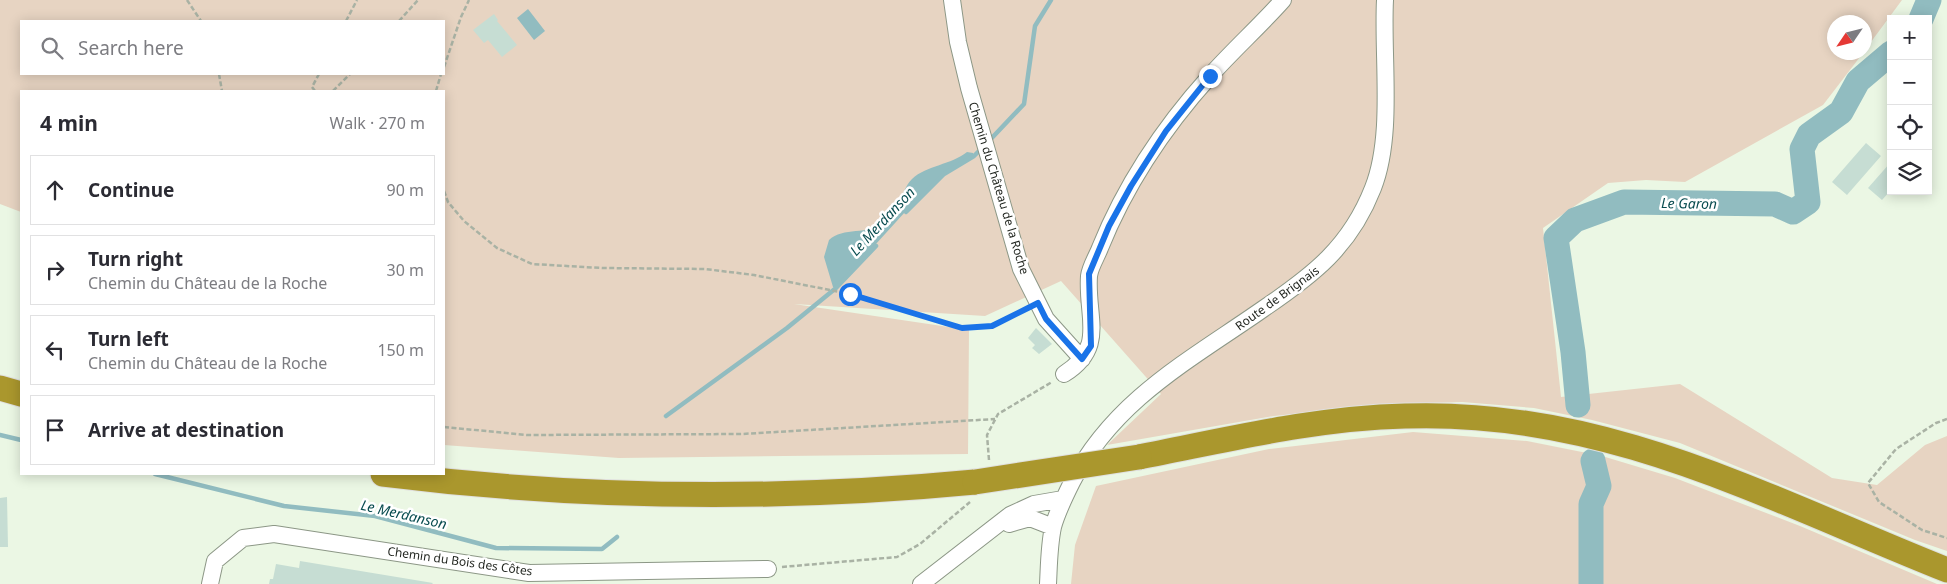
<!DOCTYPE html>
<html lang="en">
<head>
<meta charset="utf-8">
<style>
  :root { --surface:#fff; --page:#f2f2f3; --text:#2b2b33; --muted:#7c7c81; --line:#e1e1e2 }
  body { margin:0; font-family:"Noto Sans",sans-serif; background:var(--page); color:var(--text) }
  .controls { position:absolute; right:15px; top:15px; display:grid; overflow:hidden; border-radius:0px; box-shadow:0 2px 12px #0003 }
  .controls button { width:45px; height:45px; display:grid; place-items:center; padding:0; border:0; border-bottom:1px solid var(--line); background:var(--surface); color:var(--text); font:25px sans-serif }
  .compass { position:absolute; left:1827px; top:15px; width:45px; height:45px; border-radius:50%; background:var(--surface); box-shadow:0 2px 12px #0003; rotate:235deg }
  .stop { position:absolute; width:15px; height:15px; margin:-11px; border:4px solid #1a73e8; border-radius:50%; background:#fff }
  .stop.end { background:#1a73e8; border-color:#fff; box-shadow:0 1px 5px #0008 }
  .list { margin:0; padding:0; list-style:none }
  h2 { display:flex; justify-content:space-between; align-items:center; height:65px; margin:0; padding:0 20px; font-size:21px }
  h2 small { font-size:16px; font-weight:400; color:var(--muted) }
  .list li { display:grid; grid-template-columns:32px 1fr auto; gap:15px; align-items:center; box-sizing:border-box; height:70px; margin:0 10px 10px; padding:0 10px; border:1px solid var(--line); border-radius:0px }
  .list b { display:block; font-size:19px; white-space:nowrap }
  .list p { margin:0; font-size:16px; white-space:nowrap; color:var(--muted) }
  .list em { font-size:16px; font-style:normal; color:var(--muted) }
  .icon { flex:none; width:28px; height:28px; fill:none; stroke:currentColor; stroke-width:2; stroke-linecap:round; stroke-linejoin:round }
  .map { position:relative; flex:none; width:1947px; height:584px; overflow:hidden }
  .search { position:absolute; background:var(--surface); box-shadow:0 2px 12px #0003; left:20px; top:20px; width:425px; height:55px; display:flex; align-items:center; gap:12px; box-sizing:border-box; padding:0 18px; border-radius:0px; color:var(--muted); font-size:19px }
  .panel { position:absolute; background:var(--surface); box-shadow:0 2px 12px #0003; left:20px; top:90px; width:425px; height:385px; border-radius:0px }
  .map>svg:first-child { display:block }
  .green { fill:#e7d4c2; fill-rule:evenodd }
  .water { fill:#91bcc0 }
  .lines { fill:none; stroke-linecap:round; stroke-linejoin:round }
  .stream { stroke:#91bcc0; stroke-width:4.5 }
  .river { stroke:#91bcc0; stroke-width:25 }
  .building { fill:#c6ddd3 }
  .minor-casing { stroke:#8c9786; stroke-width:18 }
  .highway-casing { stroke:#e0e0df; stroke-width:27 }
  .path { stroke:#a9b2a4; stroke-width:2.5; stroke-dasharray:5 2.5; stroke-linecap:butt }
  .minor { stroke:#fff; stroke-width:16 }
  .highway { stroke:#aa972d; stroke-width:25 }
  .highway-bridge-casing { stroke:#e0e0df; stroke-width:27; stroke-linecap:butt }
  .highway-bridge { stroke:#aa972d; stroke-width:25 }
  .route { stroke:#1a73e8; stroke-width:6 }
  .labels { text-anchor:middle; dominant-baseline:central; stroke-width:5; stroke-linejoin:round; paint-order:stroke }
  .street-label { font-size:12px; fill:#1e221c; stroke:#fff }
  .water-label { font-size:14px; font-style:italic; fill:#094c50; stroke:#fff }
</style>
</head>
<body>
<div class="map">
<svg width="1947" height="584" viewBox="0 0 1947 584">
  <rect width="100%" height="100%" fill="#ebf7e4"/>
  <path class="green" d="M0 0H1902L1865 50 1864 22H1834V52L1863 53 1823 105 1685 182 1646 180 1608 183 1543 228 1561 397 1680 384 1832 478 1877 485 1925 445 1947 436V551L1915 540 1680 443 1592 420 1534 408 1462 402 1389 404 1274 416 1107 445 1161 394 1061 281 985 316 794 304 969 330 968 454 619 458 444 445V91H21V212L0 204ZM21 21H444V74H21Z
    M1413 432 1527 441 1602 456 1675 478 1800 526 1937 584H1071L1075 545 1096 486 1269 449Z"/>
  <path class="water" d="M528 9 545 31 534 40 517 18Z
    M967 152 973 153 974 156 944 174 915 201 836 288 833 287 824 257 829 240C843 227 868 234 884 225 901 215 899 192 912 179 927 165 951 165 967 152Z"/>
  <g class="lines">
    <path class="stream" d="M989 141 1024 104 1035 26 1051 0
      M906 212 944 174 974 156 982 148
      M666 416 787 328 836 288 876 246
      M0 435 21 440
      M155 474 284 506 375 516 496 548 602 549 617 537"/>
    <path class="river" d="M1921 19 1929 0
      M1578 405 1573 352 1556 238 1575 220 1624 202 1775 204 1793 212 1808 202 1802 149 1809 135 1841 112 1858 81 1891 53
      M1591 584V504L1599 486 1593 461"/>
  </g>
  <path class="building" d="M494 14 498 20 497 21 517 45 502 57 488 40 484 43 473 30Z
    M1866 143 1881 156 1847 195 1832 182Z
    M1890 163 1891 190 1882 200 1868 188Z
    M1036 328 1052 344 1039 354 1032 348 1035 345 1028 338Z
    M7 497 8 547H0V498Z
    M300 561 433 583 432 584H269L270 579H273L276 564 299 568Z"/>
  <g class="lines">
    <g class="minor-casing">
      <path id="minor" d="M952 0 958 42 969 88 1021 269 1046 319 1082 359
        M1064 374C1107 347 1086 318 1089 276 1090 267 1097 256 1100 248 1125 186 1165 126 1210 76 1233 50 1260 26 1283 0
        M1009 524 1030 518 1053 527
        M210 584 215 561 243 538 274 534 529 573 768 569
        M921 584 1010 515 1034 504 1063 499
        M1048 584C1049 565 1049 546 1053 527 1057 512 1065 496 1072 482 1114 400 1190 360 1263 309 1313 275 1350 247 1373 188 1394 135 1382 58 1385 0"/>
    </g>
    <g class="highway-casing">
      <path id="highway" d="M0 388 21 394
        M1139 457C1227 440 1315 418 1405 416 1606 409 1766 498 1947 570
        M383 474C582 499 776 501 975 482"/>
    </g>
    <path class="path" d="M187 0 201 21
      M346 21 357 0
      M399 21 418 0
      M444 67 461 17 469 0
      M219 74 222 91
      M315 91 312 87 319 74
      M333 91 350 74
      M436 91 441 74
      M444 191 448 202 464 221 497 248 532 264 602 268 705 269 754 275 850 294 962 328 992 326 1025 310
      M1947 419 1936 423 1896 449 1868 483 1879 502 1922 530 1947 538
      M444 427 527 435 742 434 995 419
      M989 460 987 435 998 414 1052 382
      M782 567 897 557 920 544 970 502"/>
    <use href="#minor" class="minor"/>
    <use href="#highway" class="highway"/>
    <g class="highway-bridge-casing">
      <path id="highway-bridge" d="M975 482 1139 457"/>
    </g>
    <use href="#highway-bridge" class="highway-bridge"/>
  </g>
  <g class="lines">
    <path class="route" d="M850 294 962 328 992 326 1038 303 1046 319 1082 359 1091 346 1089 274 1109 226 1131 186 1166 131 1210 76"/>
  </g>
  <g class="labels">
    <g class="street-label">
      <text transform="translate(999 188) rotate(73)">Chemin du Château de la Roche</text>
      <text transform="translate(1277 298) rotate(-36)">Route de Brignais</text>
      <text transform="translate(460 561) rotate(8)">Chemin du Bois des Côtes</text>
    </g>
    <g class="water-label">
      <text transform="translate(1689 203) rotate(1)">Le Garon</text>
      <text transform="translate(882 221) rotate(-47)">Le Merdanson</text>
      <text transform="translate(404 514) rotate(13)">Le Merdanson</text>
    </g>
  </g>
</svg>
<div class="controls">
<button>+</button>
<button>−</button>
<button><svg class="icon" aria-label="locate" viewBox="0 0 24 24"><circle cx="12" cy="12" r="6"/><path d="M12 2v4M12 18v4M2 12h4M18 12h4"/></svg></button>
<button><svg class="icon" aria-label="layers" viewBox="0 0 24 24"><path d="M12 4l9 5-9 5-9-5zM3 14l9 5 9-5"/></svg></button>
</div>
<svg class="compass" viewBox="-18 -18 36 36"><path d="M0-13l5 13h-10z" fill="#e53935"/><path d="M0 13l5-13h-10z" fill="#7c7c81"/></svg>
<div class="stop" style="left:850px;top:294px"></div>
<div class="stop end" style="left:1210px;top:76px"></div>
<div class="search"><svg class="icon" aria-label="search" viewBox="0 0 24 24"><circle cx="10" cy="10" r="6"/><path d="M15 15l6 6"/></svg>Search here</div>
<section class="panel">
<h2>4 min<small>Walk · 270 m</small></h2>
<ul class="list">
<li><svg class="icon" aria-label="ahead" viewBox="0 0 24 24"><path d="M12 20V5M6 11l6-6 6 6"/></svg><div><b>Continue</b></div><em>90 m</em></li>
<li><svg class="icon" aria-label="right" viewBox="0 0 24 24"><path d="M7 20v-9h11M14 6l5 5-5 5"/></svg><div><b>Turn right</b><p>Chemin du Château de la Roche</p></div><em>30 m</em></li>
<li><svg class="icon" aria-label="left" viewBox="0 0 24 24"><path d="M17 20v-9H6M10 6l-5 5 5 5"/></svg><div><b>Turn left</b><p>Chemin du Château de la Roche</p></div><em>150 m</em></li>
<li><svg class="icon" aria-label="arrive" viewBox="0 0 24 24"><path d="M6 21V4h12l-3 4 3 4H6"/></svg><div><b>Arrive at destination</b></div></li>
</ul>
</section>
</div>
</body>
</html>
